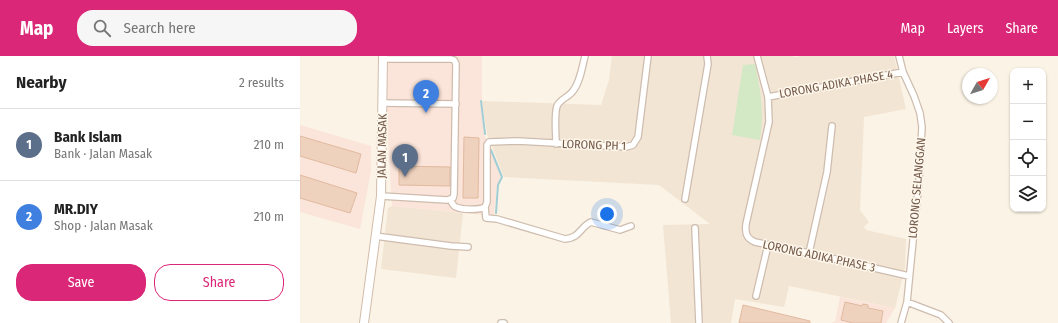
<!DOCTYPE html>
<html lang="en">
<head>
<meta charset="utf-8">
<style>
  :root { --surface:#fff; --page:#f6f6f6; --text:#222; --muted:#767676; --line:#e0e0e0; --accent:#db2777 }
  body { margin:0; font-family:"Fira Sans Condensed",sans-serif; background:var(--page); color:var(--text) }
  .controls { position:absolute; right:12px; top:12px; display:grid; overflow:hidden; border-radius:8px; box-shadow:0 1px 3px #0004 }
  .controls button { width:36px; height:36px; display:grid; place-items:center; padding:0; border:0; border-bottom:1px solid var(--line); background:var(--surface); color:var(--text); font:20px sans-serif }
  .compass { position:absolute; left:662px; top:12px; width:36px; height:36px; border-radius:50%; background:var(--surface); box-shadow:0 1px 3px #0004; rotate:51deg }
  .you { position:absolute; left:307px; top:158px; width:14px; height:14px; margin:-10px; border:3px solid #fff; border-radius:50%; background:#1a73e8; box-shadow:0 0 0 6px #1a73e833 }
  .badge { display:grid; place-items:center; width:26px; height:26px; border-radius:50%; background:var(--accent); color:#fff; font-size:13px; font-weight:700 }
  .pin { position:absolute; translate:-50% -33px; filter:drop-shadow(0 1px 2px #0008) }
  .pin::after { content:''; position:absolute; top:21px; width:14px; height:12px; background:inherit; clip-path:polygon(0 0,100% 0,50% 100%) }
  .list { margin:0; padding:0; list-style:none }
  h2 { display:flex; justify-content:space-between; align-items:center; height:52px; margin:0; padding:0 16px; font-size:17px }
  h2 small { font-size:13px; font-weight:400; color:var(--muted) }
  .list li { display:grid; grid-template-columns:26px 1fr auto; gap:12px; align-items:center; box-sizing:border-box; height:72px; padding:0 16px; border-top:1px solid var(--line) }
  .list b { display:block; font-size:15px; white-space:nowrap }
  .list p { margin:0; font-size:13px; white-space:nowrap; color:var(--muted) }
  .list em { font-size:13px; font-style:normal; color:var(--muted) }
  .actions { display:flex; gap:8px; padding:12px 16px }
  .actions a { flex:1; padding:9px 0; border:1px solid var(--accent); border-radius:16px; text-align:center; font-size:14px; color:var(--accent) }
  .actions .main { background:var(--accent); color:#fff }
  .icon { flex:none; width:22px; height:22px; fill:none; stroke:currentColor; stroke-width:2; stroke-linecap:round; stroke-linejoin:round }
  .map { position:relative; flex:none; width:758px; height:267px; overflow:hidden }
  header { display:flex; align-items:center; gap:24px; box-sizing:border-box; height:56px; padding:0 20px; background:var(--accent); color:#fff }
  header strong { font-size:19px }
  nav { display:flex; gap:22px; margin-inline-start:auto; font-size:14px }
  .search { width:280px; height:36px; background:var(--page); display:flex; align-items:center; gap:10px; box-sizing:border-box; padding:0 14px; border-radius:16px; color:var(--muted); font-size:15px }
  main { display:flex }
  aside { flex:1; background:var(--surface) }
  .map>svg:first-child { display:block }
  .residential { fill:#f2e5d4 }
  .commercial { fill:#fbe4d9 }
  .green { fill:#d3e8c4 }
  .lines { fill:none; stroke-linecap:round; stroke-linejoin:round }
  .stream { stroke:#a1cdd5; stroke-width:2 }
  .building { fill:#efd2be; stroke:#e1b99f }
  .street-casing { stroke:#cebdaf; stroke-width:8 }
  .secondary-casing { stroke:#d1bdac; stroke-width:10 }
  .street { stroke:#fff; stroke-width:5.5 }
  .secondary { stroke:#fff; stroke-width:8 }
  .labels { text-anchor:middle; dominant-baseline:central; stroke-width:3; stroke-linejoin:round; paint-order:stroke }
  .street-label { font-size:12px; fill:#735a4b; stroke:#fef7eb }
</style>
</head>
<body>
<header>
<strong>Map</strong>
<div class="search"><svg class="icon" aria-label="search" viewBox="0 0 24 24"><circle cx="10" cy="10" r="6"/><path d="M15 15l6 6"/></svg>Search here</div>
<nav><a>Map</a><a>Layers</a><a>Share</a></nav>
</header>
<main>
<aside>
<h2>Nearby<small>2 results</small></h2>
<ul class="list">
<li><span class="badge" style="background:#5c6f8a">1</span><div><b>Bank Islam</b><p>Bank · Jalan Masak</p></div><em>210 m</em></li>
<li><span class="badge" style="background:#3f7fe0">2</span><div><b>MR.DIY</b><p>Shop · Jalan Masak</p></div><em>210 m</em></li>
</ul>
<div class="actions"><a class="main">Save</a><a>Share</a></div>
</aside>
<div class="map">
<svg width="758" height="267" viewBox="0 0 758 267">
  <rect width="100%" height="100%" fill="#fbf3e5"/>
  <path class="residential" d="M312 0H493L494 1 503 0H594L606 53 564 61 560 154 569 166 564 171 566 174 606 183 605 212 595 252 489 230 484 251 435 243 431 267H371L363 169 410 168 359 129 204 121 187 78 182 45 301 49 309 24Z
    M92 150 163 157 156 222 81 213 88 152Z"/>
  <path class="commercial" d="M87 0H182V45H180L184 78 201 120 197 129 194 160 92 150 87 66Z
    M0 69 71 90V115L60 173 0 156Z
    M540 241 595 252 586 267H532V266H535Z"/>
  <path class="green" d="M455 8C461 38 464 53 460 84L432 79 443 9Z"/>
  <g class="lines">
    <path class="stream" d="M181 45 185 78
      M191 94 202 121 198 129 196 157"/>
  </g>
  <path class="building" d="M0 80 61 98 56 117 0 100Z
    M164 81 179 82 178 142H163Z
    M99 110 150 111V130L99 129Z
    M0 119 57 137 50 157 0 142Z
    M545 246 562 250 563 248 568 249V252L583 255 581 267H553L541 264Z
    M443 249 510 265V267H439Z"/>
  <g class="lines">
    <g class="street-casing">
      <path id="street" d="M457 0 468 41 469 66 446 168C445 177 446 182 455 186L509 197 609 220
        M599 0 603 16 614 40 620 57 622 71 619 124 607 246 601 267
        M468 41 603 16
        M82 47 156 48
        M256 88C256 77 254 60 257 50 260 43 269 41 273 35 280 26 282 12 285 0
        M81 140 147 144 153 142 154 138 156 8 154 4 151 3H83
        M150 143C152 147 153 150 156 151 162 154 180 154 185 151L187 146V89L189 86 218 85 326 91 333 89 338 81 348 0
        M385 143 408 8 407 0
        M185 151 186 162 197 163 265 183C280 182 280 171 291 166L320 174 331 170
        M395 172 399 267
        M75 180 151 190 168 191
        M509 197 527 116 532 70
        M456 240 468 189
        M607 246 641 259 649 267
        M201 267H204"/>
    </g>
    <g class="secondary-casing">
      <path id="secondary" d="M64 267 81 140 83 0"/>
    </g>
    <use href="#street" class="street"/>
    <use href="#secondary" class="secondary"/>
  </g>
  <g class="labels">
    <g class="street-label">
      <text transform="translate(536 28) rotate(-10)">LORONG ADIKA PHASE 4</text>
      <text transform="translate(294 89) rotate(2)">LORONG PH 1</text>
      <text transform="translate(82 90) rotate(-89)">JALAN MASAK</text>
      <text transform="translate(617 132) rotate(-85)">LORONG SELANGGAN</text>
      <text transform="translate(519 200) rotate(12)">LORONG ADIKA PHASE 3</text>
    </g>
  </g>
</svg>
<div class="controls">
<button>+</button>
<button>−</button>
<button><svg class="icon" aria-label="locate" viewBox="0 0 24 24"><circle cx="12" cy="12" r="6"/><path d="M12 2v4M12 18v4M2 12h4M18 12h4"/></svg></button>
<button><svg class="icon" aria-label="layers" viewBox="0 0 24 24"><path d="M12 4l9 5-9 5-9-5zM3 14l9 5 9-5"/></svg></button>
</div>
<svg class="compass" viewBox="-18 -18 36 36"><path d="M0-13l5 13h-10z" fill="#e53935"/><path d="M0 13l5-13h-10z" fill="#767676"/></svg>
<div class="you"></div>
<div class="pin badge" style="left:105px;top:121px;background:#5c6f8a">1</div>
<div class="pin badge" style="left:126px;top:57px;background:#3f7fe0">2</div>
</div>
</main>
</body>
</html>
